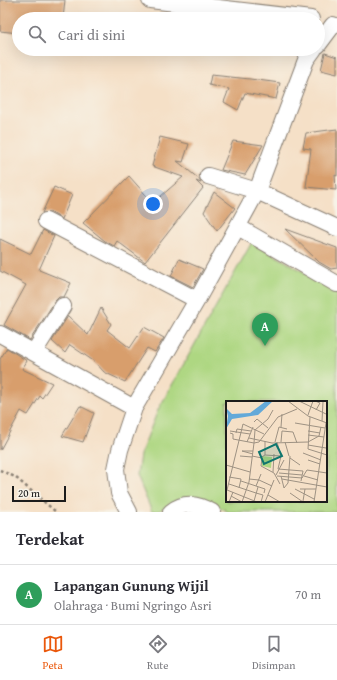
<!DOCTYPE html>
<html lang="id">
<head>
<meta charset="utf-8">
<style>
  :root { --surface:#fff; --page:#f7f7f7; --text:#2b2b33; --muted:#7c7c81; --line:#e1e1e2; --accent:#ea580c }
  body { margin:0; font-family:"Gentium Book Plus",serif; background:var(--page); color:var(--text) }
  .scale { position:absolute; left:12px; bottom:10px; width:54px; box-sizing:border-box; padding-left:4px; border:2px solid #1c1c1c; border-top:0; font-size:11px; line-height:14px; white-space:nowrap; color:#1c1c1c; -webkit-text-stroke:3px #f7f3e8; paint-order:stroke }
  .you { position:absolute; left:153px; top:204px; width:14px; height:14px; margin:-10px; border:3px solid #fff; border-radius:50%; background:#1a73e8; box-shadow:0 0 0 6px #1a73e833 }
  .badge { display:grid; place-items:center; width:26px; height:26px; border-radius:50%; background:var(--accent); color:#fff; font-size:13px; font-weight:700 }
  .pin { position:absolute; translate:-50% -33px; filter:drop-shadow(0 1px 2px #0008) }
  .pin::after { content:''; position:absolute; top:21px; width:14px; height:12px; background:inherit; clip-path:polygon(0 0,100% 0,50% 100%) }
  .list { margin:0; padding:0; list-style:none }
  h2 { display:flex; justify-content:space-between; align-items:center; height:52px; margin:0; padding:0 16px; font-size:17px }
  h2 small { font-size:13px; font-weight:400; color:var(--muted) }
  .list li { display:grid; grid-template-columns:26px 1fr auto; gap:12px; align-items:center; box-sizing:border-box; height:60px; padding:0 16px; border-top:1px solid var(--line) }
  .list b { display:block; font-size:15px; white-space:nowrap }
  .list p { margin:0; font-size:13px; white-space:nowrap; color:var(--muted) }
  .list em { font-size:13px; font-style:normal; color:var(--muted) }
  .icon { flex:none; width:22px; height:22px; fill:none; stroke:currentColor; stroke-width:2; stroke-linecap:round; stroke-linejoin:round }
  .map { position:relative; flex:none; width:337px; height:512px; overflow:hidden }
  .search { position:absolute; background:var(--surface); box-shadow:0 4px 16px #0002; left:12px; right:12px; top:12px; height:44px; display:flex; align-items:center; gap:10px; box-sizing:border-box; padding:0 14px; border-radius:22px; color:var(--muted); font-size:15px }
  .sheet { height:112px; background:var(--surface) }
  nav { display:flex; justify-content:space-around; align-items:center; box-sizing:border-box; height:56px; border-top:1px solid var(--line); background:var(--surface); font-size:11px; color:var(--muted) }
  nav a { display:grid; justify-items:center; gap:2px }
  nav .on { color:var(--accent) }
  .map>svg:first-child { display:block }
  .green { fill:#aed782; stroke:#657a4f; fill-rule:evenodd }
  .building { fill:#d89e6c }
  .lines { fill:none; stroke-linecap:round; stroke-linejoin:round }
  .minor-casing { stroke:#887e72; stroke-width:18 }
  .path { stroke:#887e72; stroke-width:2.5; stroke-dasharray:3 3; stroke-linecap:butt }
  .minor { stroke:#fff; stroke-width:16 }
  .inset-road { fill:none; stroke:#9e9283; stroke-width:1 }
  .view { fill:#0f766e; fill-opacity:0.15; stroke:#0f766e; stroke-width:2 }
  .inset-edge { fill:none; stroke:#1c1c1c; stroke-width:2 }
</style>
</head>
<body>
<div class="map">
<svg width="337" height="512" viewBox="0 0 337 512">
  <rect width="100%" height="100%" fill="#f7f3e8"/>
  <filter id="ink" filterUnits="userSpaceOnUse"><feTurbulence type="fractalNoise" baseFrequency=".025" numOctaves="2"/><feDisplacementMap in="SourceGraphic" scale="8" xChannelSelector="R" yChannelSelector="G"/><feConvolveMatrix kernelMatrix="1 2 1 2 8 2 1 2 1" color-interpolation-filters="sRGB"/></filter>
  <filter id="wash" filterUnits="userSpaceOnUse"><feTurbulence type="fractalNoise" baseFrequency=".012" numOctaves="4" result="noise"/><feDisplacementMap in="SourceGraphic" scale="16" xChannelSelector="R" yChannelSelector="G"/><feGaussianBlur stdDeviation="0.9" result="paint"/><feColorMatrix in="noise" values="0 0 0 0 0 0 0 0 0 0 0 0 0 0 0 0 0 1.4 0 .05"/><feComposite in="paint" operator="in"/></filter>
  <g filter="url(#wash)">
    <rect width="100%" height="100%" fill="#f5e0c7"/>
    <path class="green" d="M252 242 337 291V512H228C214 502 191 496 174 502 165 506 162 512 152 512L137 476 140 455 158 410ZM227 402H326V501H227Z"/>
    <g id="blocks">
      <path class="building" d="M0 0H65L63 19H19V33L0 31Z
        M325 53 337 57V74L321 70Z
        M211 75 250 79 280 83 276 99 245 93 238 110 224 102 229 89 209 85Z
        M337 129V176L335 175 336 190 306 187 311 149 303 148 306 133Z
        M160 137 189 144 183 162 177 161 199 179 201 183 196 181 203 188 145 262 117 241 114 246 105 241 83 223 129 176 153 203 183 177 152 166Z
        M233 141 263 145 245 175 221 170Z
        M54 187 72 195 62 219 50 212 42 213Z
        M214 192 235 208 217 231 204 212Z
        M285 229 337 248V268L331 269 319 262Z
        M43 230 54 236 39 270 71 283 64 297H59L55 301 30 340 4 325 26 285 0 271V239L31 254Z
        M179 259 203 269 193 287 171 276Z
        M101 308 111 324 107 330 130 348 144 327 164 338 155 352 147 348 125 382 104 372 95 362 70 345 65 353 52 341 68 316 88 335Z
        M7 348 27 361 22 369 52 383 42 398 40 396 28 415 21 411 0 450V359Z
        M80 406 94 413 83 442 62 436Z"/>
    </g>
  </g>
  <g filter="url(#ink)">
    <use href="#blocks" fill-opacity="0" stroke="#887e72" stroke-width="1"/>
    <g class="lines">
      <g class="minor-casing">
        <path id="minor" d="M150 0 311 19
          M318 45 333 25
          M208 176 257 191 337 228
          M46 221 197 300
          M238 227 337 284
          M0 334 134 408
          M34 352 63 306
          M129 512 119 493 116 469 120 450 134 408 197 300 257 191 306 60 314 49
          M171 512C185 501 197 504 212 512"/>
      </g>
      <path class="path" d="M0 470 15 477 56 512"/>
      <use href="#minor" class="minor"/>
    </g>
  </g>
  <g transform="translate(226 401)">
    <rect width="101" height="101" fill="#f5e0c7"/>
    <path d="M36 55 46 56 45 67 36 65Z" fill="#aed782"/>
    <path d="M40 0H47L32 14 6 18 0 28 2 15 0 7 6 13 24 12Z" fill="#63a9d9"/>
    <path class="inset-road" d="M62 0 82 15 101 22M73 0 100 13M89 0 94 2 90 9M82 14 87 0M84 16 82 48 101 54M96 20 97 1M28 21 31 18 42 27M69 22 99 27M55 26 56 13M4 30 24 33M82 30 94 32M4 32 7 33V38L28 42 29 29 42 18 47 9M10 32 11 28 25 30M82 34 98 36M23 37 46 42 82 41 93 35 95 26M21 41 27 26M49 41 53 26 61 28M51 41 55 55 52 68 77 70 75 80M55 41 56 30 67 31 71 42M59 41 63 55M82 44 100 47M77 52 95 59M27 53 16 50H27M39 54V40M14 55 26 56M26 55 36 57 35 65 48 72 54 83M34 57 39 54 55 55M64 57 74 64M82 59 94 63M0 64 24 71M47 71 48 53M53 72 76 74M50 74 58 59M51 75 76 77M55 75 58 87M78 75 92 79M3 76 15 78 13 87M76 77 81 69 101 72M23 78 33 79 46 85M56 78 101 86M15 80 39 88 38 92M3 83 30 92M30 85 35 73M58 87 62 82 64 55M69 88 88 98M74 88H90M1 89 17 23 38 33M1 89 31 101M30 92 37 94 35 101M64 92 77 101M42 94 54 101M5 95 16 101 23 81 28 42 33 41 52 16 71 8M0 100 3 101 7 91M28 100 32 86M77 100 79 88M39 101 48 79M88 101 100 22"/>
    <path class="view" d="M50 43 56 55 38 63 33 51Z"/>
    <rect width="101" height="101" class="inset-edge"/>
  </g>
</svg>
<div class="scale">20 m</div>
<div class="you"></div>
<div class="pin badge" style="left:265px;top:346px;background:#2e9e5b">A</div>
<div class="search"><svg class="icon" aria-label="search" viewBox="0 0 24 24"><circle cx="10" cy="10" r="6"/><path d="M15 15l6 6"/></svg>Cari di sini</div>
</div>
<section class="sheet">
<h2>Terdekat<small></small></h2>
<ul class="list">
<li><span class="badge" style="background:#2e9e5b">A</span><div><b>Lapangan Gunung Wijil</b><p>Olahraga · Bumi Ngringo Asri</p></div><em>70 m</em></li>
</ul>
</section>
<nav>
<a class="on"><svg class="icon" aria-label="map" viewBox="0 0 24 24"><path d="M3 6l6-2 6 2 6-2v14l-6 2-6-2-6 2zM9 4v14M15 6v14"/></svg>Peta</a>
<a><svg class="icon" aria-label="directions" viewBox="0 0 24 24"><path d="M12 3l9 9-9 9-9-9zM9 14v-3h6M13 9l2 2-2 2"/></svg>Rute</a>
<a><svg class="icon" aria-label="saved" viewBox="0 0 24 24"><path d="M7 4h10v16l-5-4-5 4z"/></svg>Disimpan</a>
</nav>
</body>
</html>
